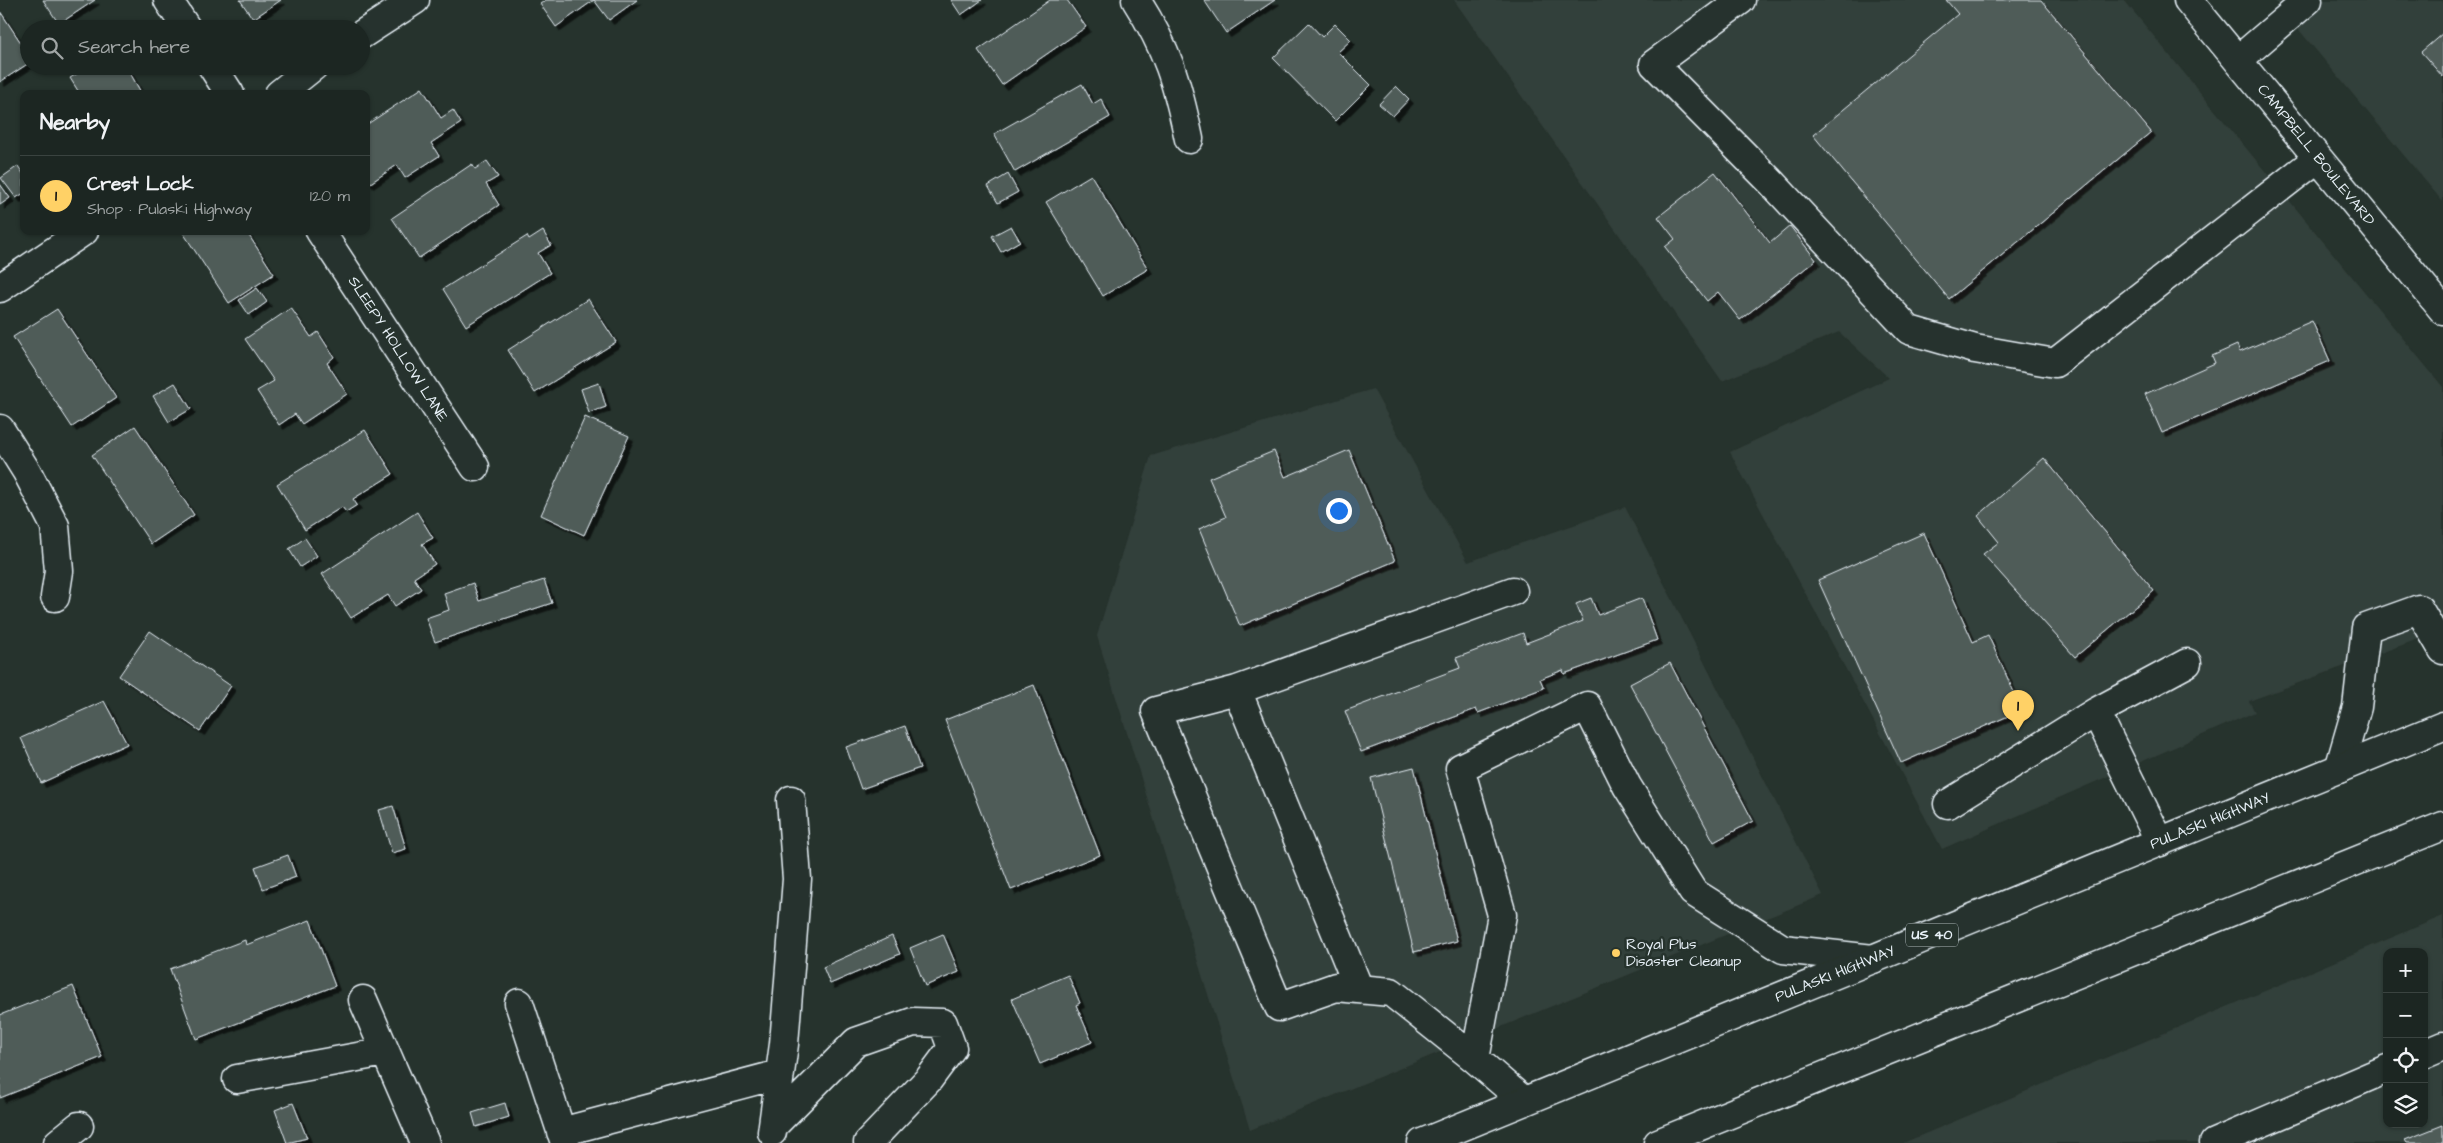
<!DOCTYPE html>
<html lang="en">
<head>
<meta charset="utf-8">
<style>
  :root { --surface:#1c2622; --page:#29322f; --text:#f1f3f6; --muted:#a0a5a5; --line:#3a4340; --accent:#ffd166 }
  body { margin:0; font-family:"Architects Daughter",sans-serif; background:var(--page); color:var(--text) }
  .controls { position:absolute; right:15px; bottom:15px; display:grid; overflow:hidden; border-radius:10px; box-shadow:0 1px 4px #0004 }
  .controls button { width:45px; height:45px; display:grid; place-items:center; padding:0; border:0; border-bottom:1px solid var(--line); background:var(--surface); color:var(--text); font:25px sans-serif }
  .you { position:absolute; left:1338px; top:510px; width:18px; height:18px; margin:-12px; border:4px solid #fff; border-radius:50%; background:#1a73e8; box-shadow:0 0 0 8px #1a73e833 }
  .badge { display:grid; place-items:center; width:32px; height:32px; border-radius:50%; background:var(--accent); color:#111; font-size:16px; font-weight:700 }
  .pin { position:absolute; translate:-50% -41px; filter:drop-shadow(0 1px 2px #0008) }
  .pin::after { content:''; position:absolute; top:26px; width:18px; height:15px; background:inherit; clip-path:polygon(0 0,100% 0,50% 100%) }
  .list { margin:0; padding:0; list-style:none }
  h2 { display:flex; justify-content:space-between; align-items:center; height:65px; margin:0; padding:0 20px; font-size:21px }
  h2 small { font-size:16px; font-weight:400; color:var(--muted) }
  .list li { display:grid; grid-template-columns:32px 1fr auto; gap:15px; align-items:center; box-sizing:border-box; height:80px; padding:0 20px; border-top:1px solid var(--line) }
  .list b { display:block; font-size:19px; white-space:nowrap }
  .list p { margin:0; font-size:16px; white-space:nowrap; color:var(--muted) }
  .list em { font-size:16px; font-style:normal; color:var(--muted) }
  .icon { flex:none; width:28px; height:28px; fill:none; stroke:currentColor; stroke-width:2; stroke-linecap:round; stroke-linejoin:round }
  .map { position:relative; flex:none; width:2443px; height:1143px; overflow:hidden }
  .search { position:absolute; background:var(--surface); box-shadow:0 1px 4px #0004; left:20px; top:20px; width:350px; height:55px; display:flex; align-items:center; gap:12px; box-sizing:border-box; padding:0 18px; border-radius:28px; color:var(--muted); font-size:19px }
  .panel { position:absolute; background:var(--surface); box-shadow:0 1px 4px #0004; left:20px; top:90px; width:350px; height:145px; border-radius:10px }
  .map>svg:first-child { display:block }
  .built { fill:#333f3a; fill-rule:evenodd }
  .building { fill:#505c59; stroke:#e8f1f8; filter:url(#shadow) }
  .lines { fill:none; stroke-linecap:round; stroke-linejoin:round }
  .minor-casing { stroke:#e8f1f8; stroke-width:31 }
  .highway-casing { stroke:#e8f1f8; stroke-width:31 }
  .minor { stroke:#26332d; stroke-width:28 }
  .highway { stroke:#26332d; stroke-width:28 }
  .poi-dot { fill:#ffd166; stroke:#26332d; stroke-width:2 }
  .labels { text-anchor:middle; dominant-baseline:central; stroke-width:5; stroke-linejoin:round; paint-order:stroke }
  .shield { fill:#26332d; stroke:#aeb8bb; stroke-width:1 }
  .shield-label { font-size:14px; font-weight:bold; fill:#e8f1f8 }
  .street-label { font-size:15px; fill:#e8f1f8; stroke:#26332d }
  .poi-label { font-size:15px; fill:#e8f1f8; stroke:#26332d; text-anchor:start }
</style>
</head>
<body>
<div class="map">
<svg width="2443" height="1143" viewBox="0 0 2443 1143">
  <defs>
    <filter id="shadow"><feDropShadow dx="4.5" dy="4.5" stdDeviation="0" flood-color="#0009"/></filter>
  </defs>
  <rect width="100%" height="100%" fill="#26332d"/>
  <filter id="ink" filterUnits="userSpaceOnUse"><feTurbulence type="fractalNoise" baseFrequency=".02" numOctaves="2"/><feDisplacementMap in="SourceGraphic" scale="10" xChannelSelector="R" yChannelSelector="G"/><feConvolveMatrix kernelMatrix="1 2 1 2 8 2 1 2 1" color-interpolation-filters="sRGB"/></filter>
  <g filter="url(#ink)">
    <path class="built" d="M1454 0H2124L2443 387V630L2249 701 2255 712 1942 849 1730 452 1889 378 1839 332 1722 381Z
      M2274 0H2443V202Z
      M1373 389 1468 562 1625 507 1823 895 1250 1130 1097 636 1151 456Z
      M2443 916V1143H1903ZM2387 952H2424V1124H2387Z"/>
    <path class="building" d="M43 0H95L59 24Z
      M240 0H281L253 19Z
      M546 0H594L556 27 540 4Z
      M594 0H637L609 20Z
      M951 0H982L961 15Z
      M1050 0H1067L1086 27 1002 85 978 50Z
      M1204 0H1275L1226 33Z
      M1946 0H2041L2151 132 1949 299 1813 135 1958 14Z
      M0 11 29 55V63L0 82Z
      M1309 23 1322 37 1335 24 1351 40 1338 52 1371 85 1335 121 1273 58Z
      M2443 33V77L2421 52Z
      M90 66H126L142 94H80L70 78Z
      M1082 84 1093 104 1101 99 1110 117 1015 172 994 134Z
      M1396 86 1409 99 1393 116 1379 104Z
      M422 88 441 118 453 110 461 123 431 143 439 156 405 178 397 165 369 184 366 180V125Z
      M487 161 498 177 486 184 499 205 419 258 392 218 472 164 475 169Z
      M18 166 24 175V193L16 198 1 178Z
      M1715 172 1770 243 1790 226 1816 260 1740 320 1718 292 1707 301 1665 247 1675 239 1658 217Z
      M1008 174 1018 192 998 203 988 186Z
      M1091 175 1148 269 1103 296 1046 202Z
      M0 184 10 198 0 205Z
      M1011 226 1020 241 1001 252 992 236Z
      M182 231H246L274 274 229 303Z
      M543 231 551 245 538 253 550 273 466 326 443 289 527 236 529 240Z
      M257 288 267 302 249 315 239 300Z
      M588 299 616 342 535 393 508 350Z
      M291 308 311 337 318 332 334 357 327 363 347 394 302 424 295 414 279 425 257 391 274 381 245 339Z
      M57 309 116 398 72 427 13 337Z
      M2312 321 2330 361 2162 433 2145 394 2215 363 2212 356 2237 345 2240 352Z
      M175 383 191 409 169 422 153 396Z
      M599 383 606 407 589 413 581 389Z
      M585 417 629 436 584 535 541 515Z
      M135 426 194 515 151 544 92 455Z
      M365 430 393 474 353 499 357 505 346 512 342 507 305 530 277 484Z
      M1349 450 1395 561 1240 626 1199 529 1226 517 1209 478 1274 451 1285 477Z
      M2044 458 2154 591 2075 657 1983 554 1999 542 1978 516Z
      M417 512 433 538 422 544 435 564 414 578 421 589 395 606 388 595 351 618 322 574Z
      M1924 533 1973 642 1988 635 2022 710 1901 763 1818 580Z
      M305 538 317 556 300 567 289 549Z
      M544 580 552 603 435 642 426 618 449 610 444 593 473 583 479 601Z
      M1591 598 1598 615 1642 598 1657 640 1564 674 1563 670 1540 679 1544 688 1478 713 1476 709 1361 752 1345 711 1460 668 1456 658 1523 633 1526 643 1583 621 1576 604Z
      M150 631 231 686 200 731 119 676Z
      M1670 663 1753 821 1714 842 1630 684Z
      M1034 685 1100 855 1011 890 945 720Z
      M104 701 127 744 41 783 21 738Z
      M905 726 920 768 861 789 846 747Z
      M1414 767 1457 941 1414 952 1371 778Z
      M393 806 406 849 392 853 379 810Z
      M288 855 296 877 263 889 255 867Z
      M310 920 335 986 196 1039 170 969 245 940 246 945Z
      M943 934 959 972 925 986 910 948Z
      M892 936 900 954 830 984 823 967Z
      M1068 975 1080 1003 1076 1005 1092 1042 1040 1064 1012 999Z
      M73 986 102 1057 0 1098V1015Z
      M293 1103 307 1138 287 1143 275 1110Z
      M505 1103 509 1117 476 1127 472 1113Z
      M2443 1125V1143H2407L2405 1140Z"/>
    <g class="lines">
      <g class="minor-casing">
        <path id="minor" d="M168 0 187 29
          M1136 0C1168 50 1177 82 1189 139
          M1741 0 1654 64 1773 184 1909 330 1975 349 2055 363 2318 158
          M2188 0 2443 310
          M361 35 415 0
          M2238 60 2308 0
          M212 66 230 94
          M279 94 314 66
          M320 231 475 467
          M0 288 84 231
          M0 429 27 472 55 526 59 571 55 597
          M1237 690 1513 591
          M2339 769 2357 707 2366 628 2419 609 2443 650
          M1948 804 2096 712
          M2160 842 2096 712 2187 663
          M1359 989 1237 690 1156 711 1279 1007 1336 987 1391 992 1475 1059
          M363 1000 425 1143
          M519 1003 565 1143
          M2424 1054 2443 1046
          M237 1079 385 1052
          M1524 1101 1475 1059 1502 915 1460 768 1587 706 1627 786 1693 892 1783 949 1873 959
          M773 1126 856 1042 913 1022 943 1023 952 1048 929 1079 868 1143
          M561 1132 780 1074
          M772 1132 784 1044 797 879 791 800
          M58 1143 79 1126
          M2214 1143 2387 1069"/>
      </g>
      <g class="highway-casing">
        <path id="highway" d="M1422 1143 2443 726
          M1658 1143 2443 826"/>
      </g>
      <use href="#minor" class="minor"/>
      <use href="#highway" class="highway"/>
    </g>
  </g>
  <circle class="poi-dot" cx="1616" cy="953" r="5"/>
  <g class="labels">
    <rect class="shield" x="1906" y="923.5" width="52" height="23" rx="4"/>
    <g class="shield-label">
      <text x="1932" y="935">US 40</text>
    </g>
    <g class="street-label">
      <text transform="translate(2316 155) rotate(51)">CAMPBELL BOULEVARD</text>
      <text transform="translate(398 349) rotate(57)">SLEEPY HOLLOW LANE</text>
      <text transform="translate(2210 821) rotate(-22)">PULASKI HIGHWAY</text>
      <text transform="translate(1835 974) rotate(-22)">PULASKI HIGHWAY</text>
    </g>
    <g class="poi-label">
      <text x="1626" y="944">Royal Plus<tspan x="1626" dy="17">Disaster Cleanup</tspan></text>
    </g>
  </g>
</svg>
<div class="controls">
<button>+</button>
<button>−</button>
<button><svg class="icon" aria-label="locate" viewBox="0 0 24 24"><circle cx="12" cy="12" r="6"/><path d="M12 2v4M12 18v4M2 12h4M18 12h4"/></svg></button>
<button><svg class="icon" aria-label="layers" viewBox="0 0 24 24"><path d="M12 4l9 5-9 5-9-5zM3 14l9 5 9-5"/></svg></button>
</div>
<div class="you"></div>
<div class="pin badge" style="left:2018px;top:731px">1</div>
<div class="search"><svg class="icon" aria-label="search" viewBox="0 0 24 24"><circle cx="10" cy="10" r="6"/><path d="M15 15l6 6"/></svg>Search here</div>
<section class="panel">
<h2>Nearby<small></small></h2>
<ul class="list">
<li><span class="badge">1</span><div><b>Crest Lock</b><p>Shop · Pulaski Highway</p></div><em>120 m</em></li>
</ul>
</section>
</div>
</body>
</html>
